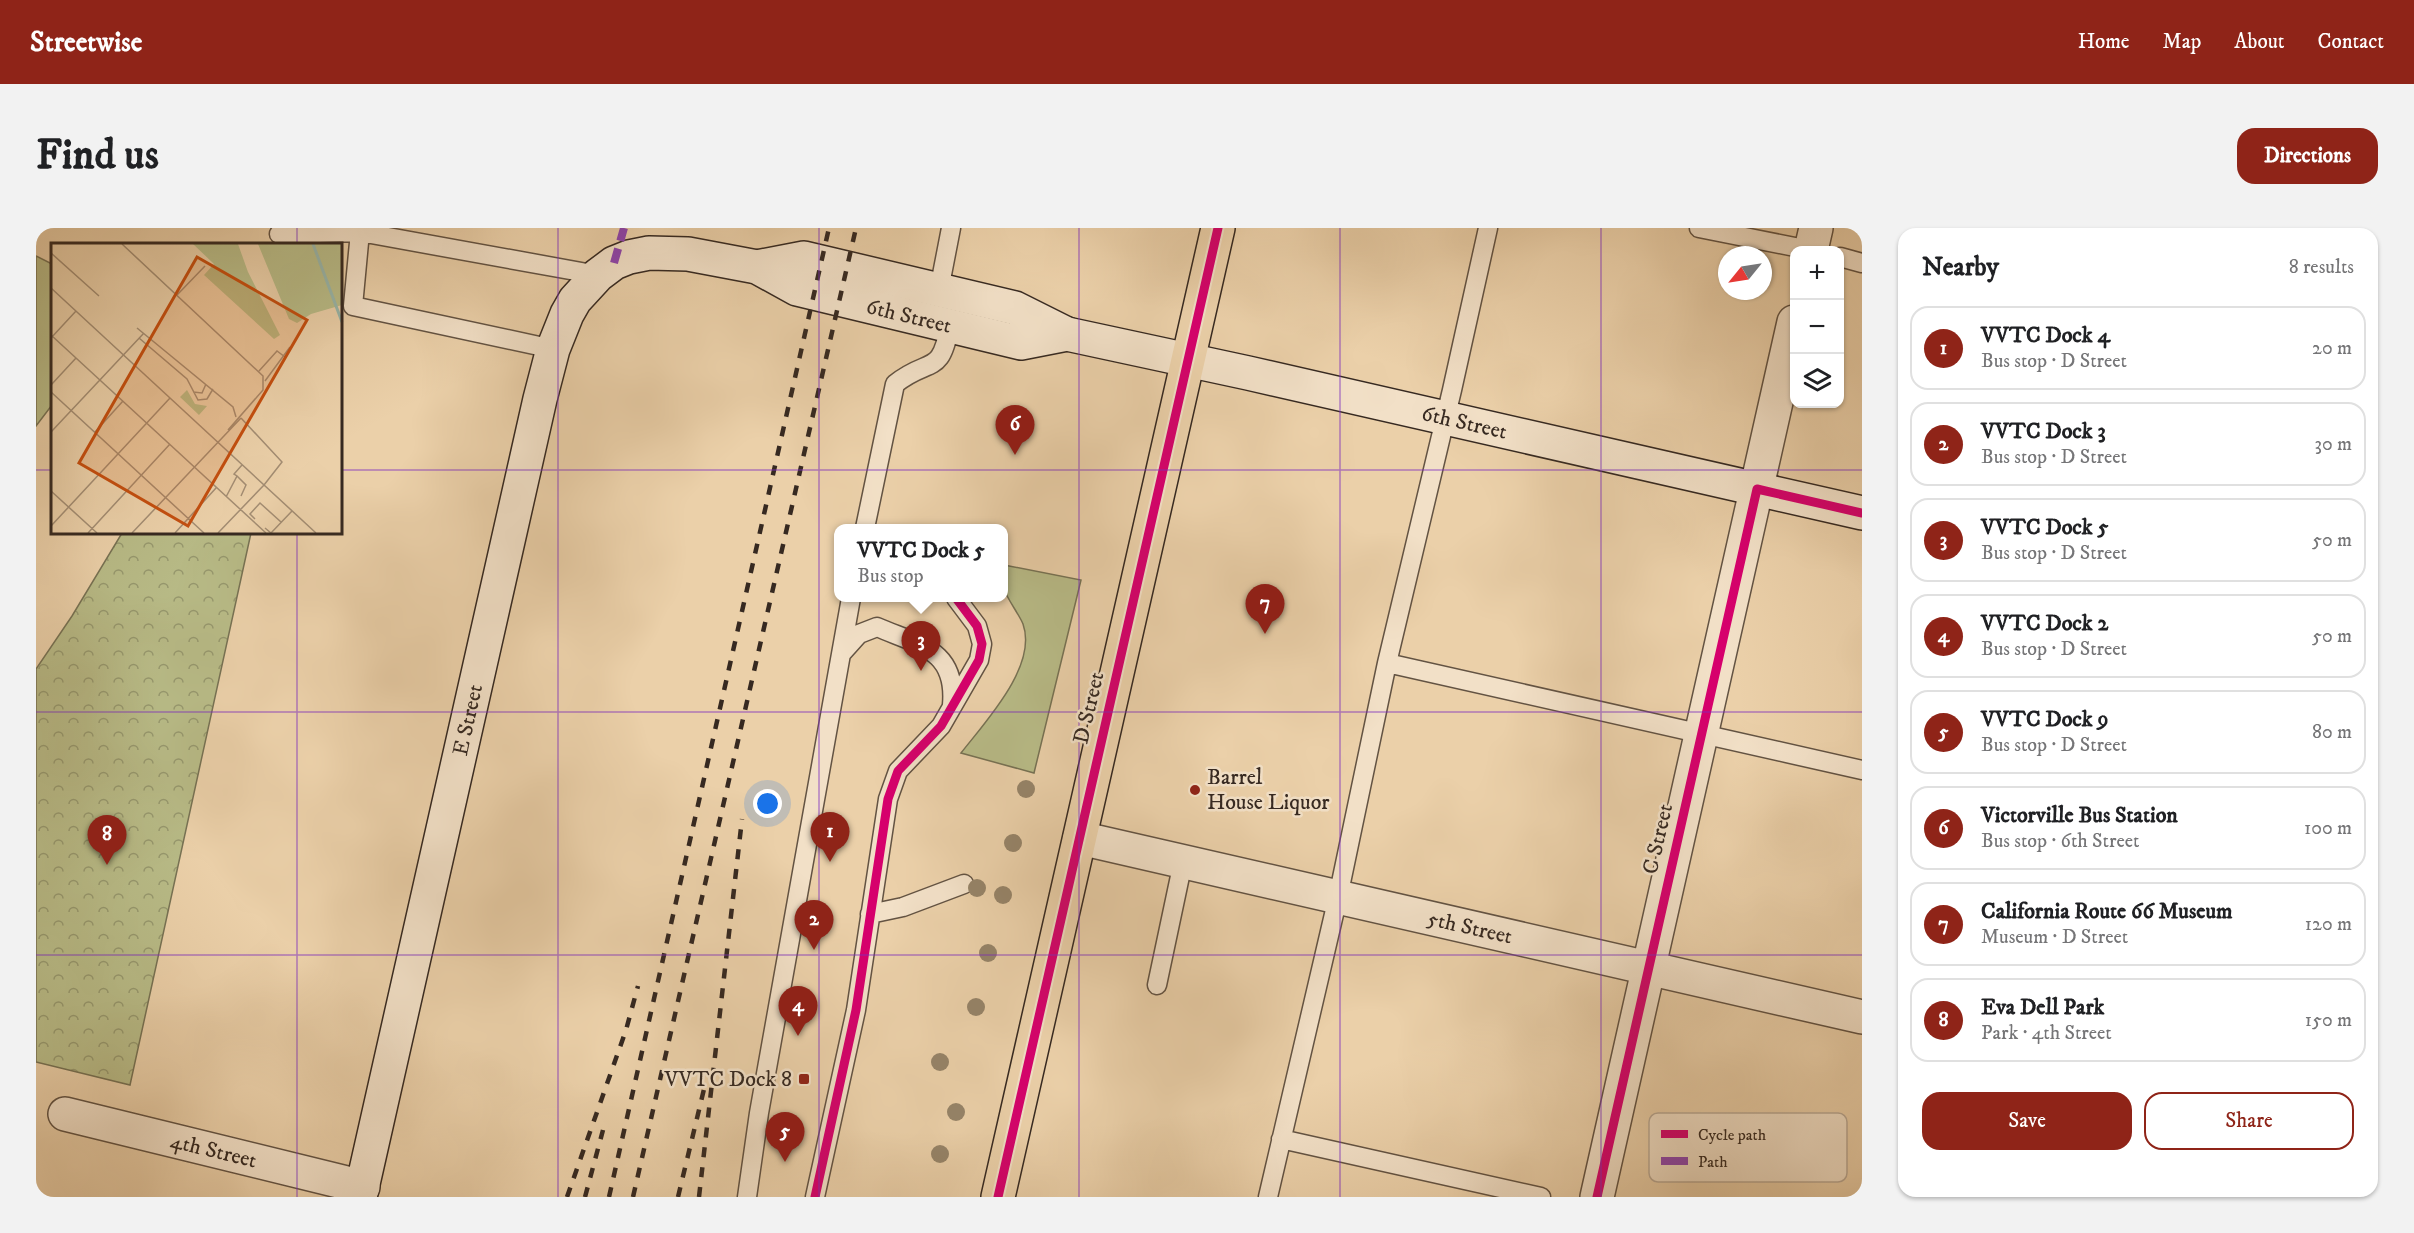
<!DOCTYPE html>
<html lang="en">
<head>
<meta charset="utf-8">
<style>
  :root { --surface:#fff; --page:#f2f2f2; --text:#202124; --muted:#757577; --line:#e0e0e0; --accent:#8f2418 }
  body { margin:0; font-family:"IM FELL DW Pica",serif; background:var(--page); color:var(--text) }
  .controls { position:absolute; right:18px; top:18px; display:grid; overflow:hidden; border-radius:12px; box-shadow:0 2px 4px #0004 }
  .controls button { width:54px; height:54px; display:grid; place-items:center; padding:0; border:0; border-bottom:2px solid var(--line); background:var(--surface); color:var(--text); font:30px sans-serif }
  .compass { position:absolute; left:1682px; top:18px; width:54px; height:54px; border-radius:50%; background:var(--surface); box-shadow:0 2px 4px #0004; rotate:240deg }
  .you { position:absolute; left:732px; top:576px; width:21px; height:21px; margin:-15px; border:4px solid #fff; border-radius:50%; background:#1a73e8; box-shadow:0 0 0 9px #1a73e833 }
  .badge { display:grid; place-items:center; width:39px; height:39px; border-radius:50%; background:var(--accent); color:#fff; font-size:20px; font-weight:700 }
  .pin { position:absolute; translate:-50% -50px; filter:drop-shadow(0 2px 3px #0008) }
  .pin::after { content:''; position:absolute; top:32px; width:21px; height:18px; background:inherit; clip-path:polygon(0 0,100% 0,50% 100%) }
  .popup { position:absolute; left:798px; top:296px; width:174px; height:78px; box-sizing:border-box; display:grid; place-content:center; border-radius:12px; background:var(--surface); filter:drop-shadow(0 2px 4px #0005); font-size:20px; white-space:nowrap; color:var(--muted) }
  .popup b { font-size:22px; color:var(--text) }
  .popup::after { content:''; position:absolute; left:50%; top:100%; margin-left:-12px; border:12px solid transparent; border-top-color:var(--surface) }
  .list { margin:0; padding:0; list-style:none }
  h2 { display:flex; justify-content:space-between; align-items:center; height:78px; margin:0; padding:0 24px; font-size:26px }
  h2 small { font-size:20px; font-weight:400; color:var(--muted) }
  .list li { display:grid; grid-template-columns:39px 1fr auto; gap:18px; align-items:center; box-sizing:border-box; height:84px; margin:0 12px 12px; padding:0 12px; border:2px solid var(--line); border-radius:18px }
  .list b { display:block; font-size:22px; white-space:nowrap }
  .list p { margin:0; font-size:20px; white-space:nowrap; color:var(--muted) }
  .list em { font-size:20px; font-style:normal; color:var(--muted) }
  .actions { display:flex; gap:12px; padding:18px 24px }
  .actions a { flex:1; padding:14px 0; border:2px solid var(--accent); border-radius:18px; text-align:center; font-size:21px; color:var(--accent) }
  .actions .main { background:var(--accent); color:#fff }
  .icon { flex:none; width:33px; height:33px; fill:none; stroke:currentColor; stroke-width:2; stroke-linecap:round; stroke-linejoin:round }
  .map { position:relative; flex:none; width:1826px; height:969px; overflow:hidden; border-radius:18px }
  header { display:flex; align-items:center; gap:36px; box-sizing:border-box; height:84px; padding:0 30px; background:var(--accent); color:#fff }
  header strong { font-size:28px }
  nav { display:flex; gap:33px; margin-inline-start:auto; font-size:21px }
  .intro { display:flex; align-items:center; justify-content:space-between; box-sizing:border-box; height:144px; padding:0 36px }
  h1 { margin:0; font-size:42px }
  .button { padding:15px 27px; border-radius:18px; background:var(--accent); color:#fff; font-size:21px; font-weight:700 }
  main { display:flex; gap:36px; padding:0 36px }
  aside { flex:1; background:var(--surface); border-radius:18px; box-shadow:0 2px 4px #0004 }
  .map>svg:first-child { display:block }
  .green { fill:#b8bb87; stroke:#777254; stroke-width:1.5 }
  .park { fill:url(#park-crowns); stroke:#777254; stroke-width:1.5 }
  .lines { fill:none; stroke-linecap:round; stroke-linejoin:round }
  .lane-casing { stroke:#635343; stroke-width:21 }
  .street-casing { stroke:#635343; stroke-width:36 }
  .secondary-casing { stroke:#362921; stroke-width:36 }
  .primary-casing { stroke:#362921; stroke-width:36 }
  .lane { stroke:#f2e0c7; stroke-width:18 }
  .street { stroke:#f2e0c7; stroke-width:33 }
  .secondary { stroke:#f2e0c7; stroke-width:33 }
  .primary { stroke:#ebd0a9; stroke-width:33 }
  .rail { stroke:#362921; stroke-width:4.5; stroke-dasharray:10 10; stroke-linecap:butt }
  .quiet { stroke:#8e44ad; stroke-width:8; stroke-dasharray:15 8; stroke-linecap:butt }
  .cycleway-casing { stroke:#f2e0c7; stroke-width:13 }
  .cycleway { stroke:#d6006c; stroke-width:9 }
  .tree { fill:#968469 }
  .grid { fill:none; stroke:#7b2cbf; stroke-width:1.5; stroke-opacity:0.55 }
  .poi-dot { fill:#8f2418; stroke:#f2e0c7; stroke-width:2 }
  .labels { text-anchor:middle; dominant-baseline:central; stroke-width:5; stroke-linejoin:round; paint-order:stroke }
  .street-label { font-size:22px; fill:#362921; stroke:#f2e0c7 }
  .poi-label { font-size:22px; fill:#362921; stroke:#f2e0c7; text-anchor:start }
  .inset-river { fill:none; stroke:#98b6aa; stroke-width:3 }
  .inset-road { fill:none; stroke:#a38d73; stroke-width:1.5 }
  .view { fill:#c44f10; fill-opacity:0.15; stroke:#c44f10; stroke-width:3 }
  .inset-edge { fill:none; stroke:#362921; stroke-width:3 }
  .key { fill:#f2e0c7; stroke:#baa995; stroke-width:1.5 }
  .key-label { font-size:16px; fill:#362921 }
</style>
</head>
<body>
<header>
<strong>Streetwise</strong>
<nav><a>Home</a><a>Map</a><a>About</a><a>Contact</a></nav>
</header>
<div class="intro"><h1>Find us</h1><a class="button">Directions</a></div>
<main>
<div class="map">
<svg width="1826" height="969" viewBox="0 0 1826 969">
  <defs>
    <pattern id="park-crowns" width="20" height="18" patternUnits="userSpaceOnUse" patternTransform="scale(1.5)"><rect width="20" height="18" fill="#b8bb87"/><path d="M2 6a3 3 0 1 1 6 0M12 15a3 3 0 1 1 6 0" fill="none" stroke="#96986e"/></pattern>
  </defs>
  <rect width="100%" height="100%" fill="#ebd0a9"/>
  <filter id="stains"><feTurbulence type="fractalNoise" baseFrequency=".00333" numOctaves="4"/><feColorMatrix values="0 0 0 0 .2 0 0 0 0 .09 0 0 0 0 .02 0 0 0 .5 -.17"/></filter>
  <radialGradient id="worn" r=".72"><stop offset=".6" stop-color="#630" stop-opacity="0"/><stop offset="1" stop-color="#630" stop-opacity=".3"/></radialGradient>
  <path class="green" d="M0 28 16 36V177L0 198Z
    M968 337 1045 352 998 545 925 525C949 494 1002 438 987 396 983 386 969 368 968 360 966 352 967 344 968 337Z"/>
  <path class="park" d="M86 305H215L94 857 0 834V441L36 388Z"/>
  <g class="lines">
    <g class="lane-casing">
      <path id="lane" d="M1663 0 1774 22
        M324 4 317 78 517 121
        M243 6 324 4 562 47
        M1804 29 1826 35
        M903 62 915 0
        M829 300 859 156C894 128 904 150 914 97
        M805 426 823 406 841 399C882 417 921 421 916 477
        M1351 435 1826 542
        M834 686 867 679 928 656
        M1121 757 1147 634
        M1245 911 1505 969
        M711 969 723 885 815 370
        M779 969 820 782 852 571 862 543 905 498 943 432 946 416 941 398 920 370
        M1232 969 1302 669 1351 435 1416 162 1452 0"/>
    </g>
    <g class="street-casing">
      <g id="street">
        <path d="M1775 22 1780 0"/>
        <path id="s1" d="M1044 610 1826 789"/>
        <path id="s2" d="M29 886 327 959"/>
        <path d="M1561 969 1758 94"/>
      </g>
    </g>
    <g class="secondary-casing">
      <g id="secondary">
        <path id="s3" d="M721 39 768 30 979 80 1031 106 1212 145 1826 285"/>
        <path id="s4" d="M324 969 504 171 517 121 531 86 539 72 562 47 578 35 593 29 613 25 652 26 721 39 761 61 985 115 1031 106"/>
      </g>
    </g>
    <g class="primary-casing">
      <path id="primary" d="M962 969 1182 0"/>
    </g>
    <use href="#lane" class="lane"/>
    <use href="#street" class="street"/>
    <use href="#secondary" class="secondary"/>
    <use href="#primary" class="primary"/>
    <path class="rail" d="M531 969 590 802 602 758
      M549 969 567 902
      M573 969 793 0
      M597 969 820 0
      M642 969 669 857
      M663 969 706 591"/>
    <path class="quiet" d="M578 35 588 0"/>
    <g class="cycleway-casing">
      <path id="cycleway" d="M779 969 820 782 852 571 862 543 905 498 943 432 946 416 941 398 920 370
        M962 969 1182 0
        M1561 969 1721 261 1826 285"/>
    </g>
    <use href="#cycleway" class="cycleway"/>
  </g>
  <g class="tree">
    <circle cx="990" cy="561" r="9"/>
    <circle cx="977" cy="615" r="9"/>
    <circle cx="941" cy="660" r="9"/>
    <circle cx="967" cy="667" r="9"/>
    <circle cx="952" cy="725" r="9"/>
    <circle cx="940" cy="779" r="9"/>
    <circle cx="904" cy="834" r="9"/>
    <circle cx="920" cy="884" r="9"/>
    <circle cx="904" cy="926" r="9"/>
  </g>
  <path class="grid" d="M261 0V16M522 0V969M783 0V969M1043 0V969M1304 0V969M1565 0V969M0 242H16M304 242H1826M261 304V969M0 484H1826M0 727H1826"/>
  <g class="poi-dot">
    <circle cx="1159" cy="562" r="6"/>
    <rect x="762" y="845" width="12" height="12" rx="3"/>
  </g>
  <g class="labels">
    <g class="street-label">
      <text stroke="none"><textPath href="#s4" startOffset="1284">6th Street</textPath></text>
      <text stroke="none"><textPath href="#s3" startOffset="730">6th Street</textPath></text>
      <text transform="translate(1053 480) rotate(-77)">D Street</text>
      <text stroke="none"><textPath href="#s4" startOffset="489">E Street</textPath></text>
      <text transform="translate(1622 611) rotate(-77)">C Street</text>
      <text stroke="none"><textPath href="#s1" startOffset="400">5th Street</textPath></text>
      <text stroke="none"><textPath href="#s2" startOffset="153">4th Street</textPath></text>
    </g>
    <g class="poi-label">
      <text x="1171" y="549">Barrel<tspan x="1171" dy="25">House Liquor</tspan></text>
      <text x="756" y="851" text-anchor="end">VVTC Dock 8</text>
    </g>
  </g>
  <g transform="translate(15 15)">
    <rect width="291" height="291" fill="#ebd0a9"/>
    <path d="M207 1H291V62L260 71 246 80 238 76ZM136 147 144 161 156 163 148 172 129 154Z" fill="#b8bb87"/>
    <path d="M142 1H187L197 29 229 92 223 96 153 32 163 21Z" fill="#b8bb87"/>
    <path class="inset-river" d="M262 1 291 79"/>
    <path class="inset-road" d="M71 1 212 133V147L177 187M0 10 48 53M0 45 265 290M126 52 154 23M86 85 182 164 185 174M0 92 215 290M0 95 25 68M88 95 136 136 147 157 156 156 162 146M208 128 226 108 234 114M214 138 239 104M0 142 25 115M0 149 153 290M142 149 151 150 155 141M190 175 231 219 213 242M0 189 93 90M44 189 72 158M186 233 195 242 190 253M0 248 46 290M175 254 186 233 183 231 191 222M204 276 199 271 209 260 230 279M0 283 119 155M214 285 220 290 241 268M37 290 119 201M81 290 190 175M124 290 165 245M167 290 213 242"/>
    <path class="view" d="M146 14 256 77 137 283 28 220Z"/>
    <rect width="291" height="291" class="inset-edge"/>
  </g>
  <rect x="1613" y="885" width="198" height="69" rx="9" class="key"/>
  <rect x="1625" y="902" width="27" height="8" fill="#d6006c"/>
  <rect x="1625" y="929" width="27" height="8" fill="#8e44ad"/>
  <g class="key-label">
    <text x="1662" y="912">Cycle path</text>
    <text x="1662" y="939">Path</text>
  </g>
  <rect width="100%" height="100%" filter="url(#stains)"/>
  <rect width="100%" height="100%" fill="url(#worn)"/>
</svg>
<div class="controls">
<button>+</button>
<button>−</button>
<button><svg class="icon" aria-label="layers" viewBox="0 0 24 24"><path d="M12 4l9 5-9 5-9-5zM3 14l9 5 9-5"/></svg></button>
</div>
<svg class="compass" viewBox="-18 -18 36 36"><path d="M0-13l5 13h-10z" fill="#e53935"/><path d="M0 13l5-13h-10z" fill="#757577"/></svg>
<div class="you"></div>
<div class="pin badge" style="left:794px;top:634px">1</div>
<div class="pin badge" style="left:778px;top:722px">2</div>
<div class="pin badge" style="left:885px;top:443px">3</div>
<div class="popup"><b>VVTC Dock 5</b>Bus stop</div>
<div class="pin badge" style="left:762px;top:808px">4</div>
<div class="pin badge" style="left:749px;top:934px">5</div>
<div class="pin badge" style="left:979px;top:227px">6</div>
<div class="pin badge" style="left:1229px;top:406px">7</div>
<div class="pin badge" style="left:71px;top:637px">8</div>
</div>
<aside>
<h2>Nearby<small>8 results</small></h2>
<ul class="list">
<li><span class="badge">1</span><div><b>VVTC Dock 4</b><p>Bus stop · D Street</p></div><em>20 m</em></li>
<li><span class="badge">2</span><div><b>VVTC Dock 3</b><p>Bus stop · D Street</p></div><em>30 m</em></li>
<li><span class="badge">3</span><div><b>VVTC Dock 5</b><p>Bus stop · D Street</p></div><em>50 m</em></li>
<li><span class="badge">4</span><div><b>VVTC Dock 2</b><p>Bus stop · D Street</p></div><em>50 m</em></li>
<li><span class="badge">5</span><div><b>VVTC Dock 9</b><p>Bus stop · D Street</p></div><em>80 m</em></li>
<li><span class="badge">6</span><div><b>Victorville Bus Station</b><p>Bus stop · 6th Street</p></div><em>100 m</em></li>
<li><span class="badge">7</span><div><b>California Route 66 Museum</b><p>Museum · D Street</p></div><em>120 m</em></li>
<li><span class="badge">8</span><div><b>Eva Dell Park</b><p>Park · 4th Street</p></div><em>150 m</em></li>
</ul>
<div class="actions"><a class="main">Save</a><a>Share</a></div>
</aside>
</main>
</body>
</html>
